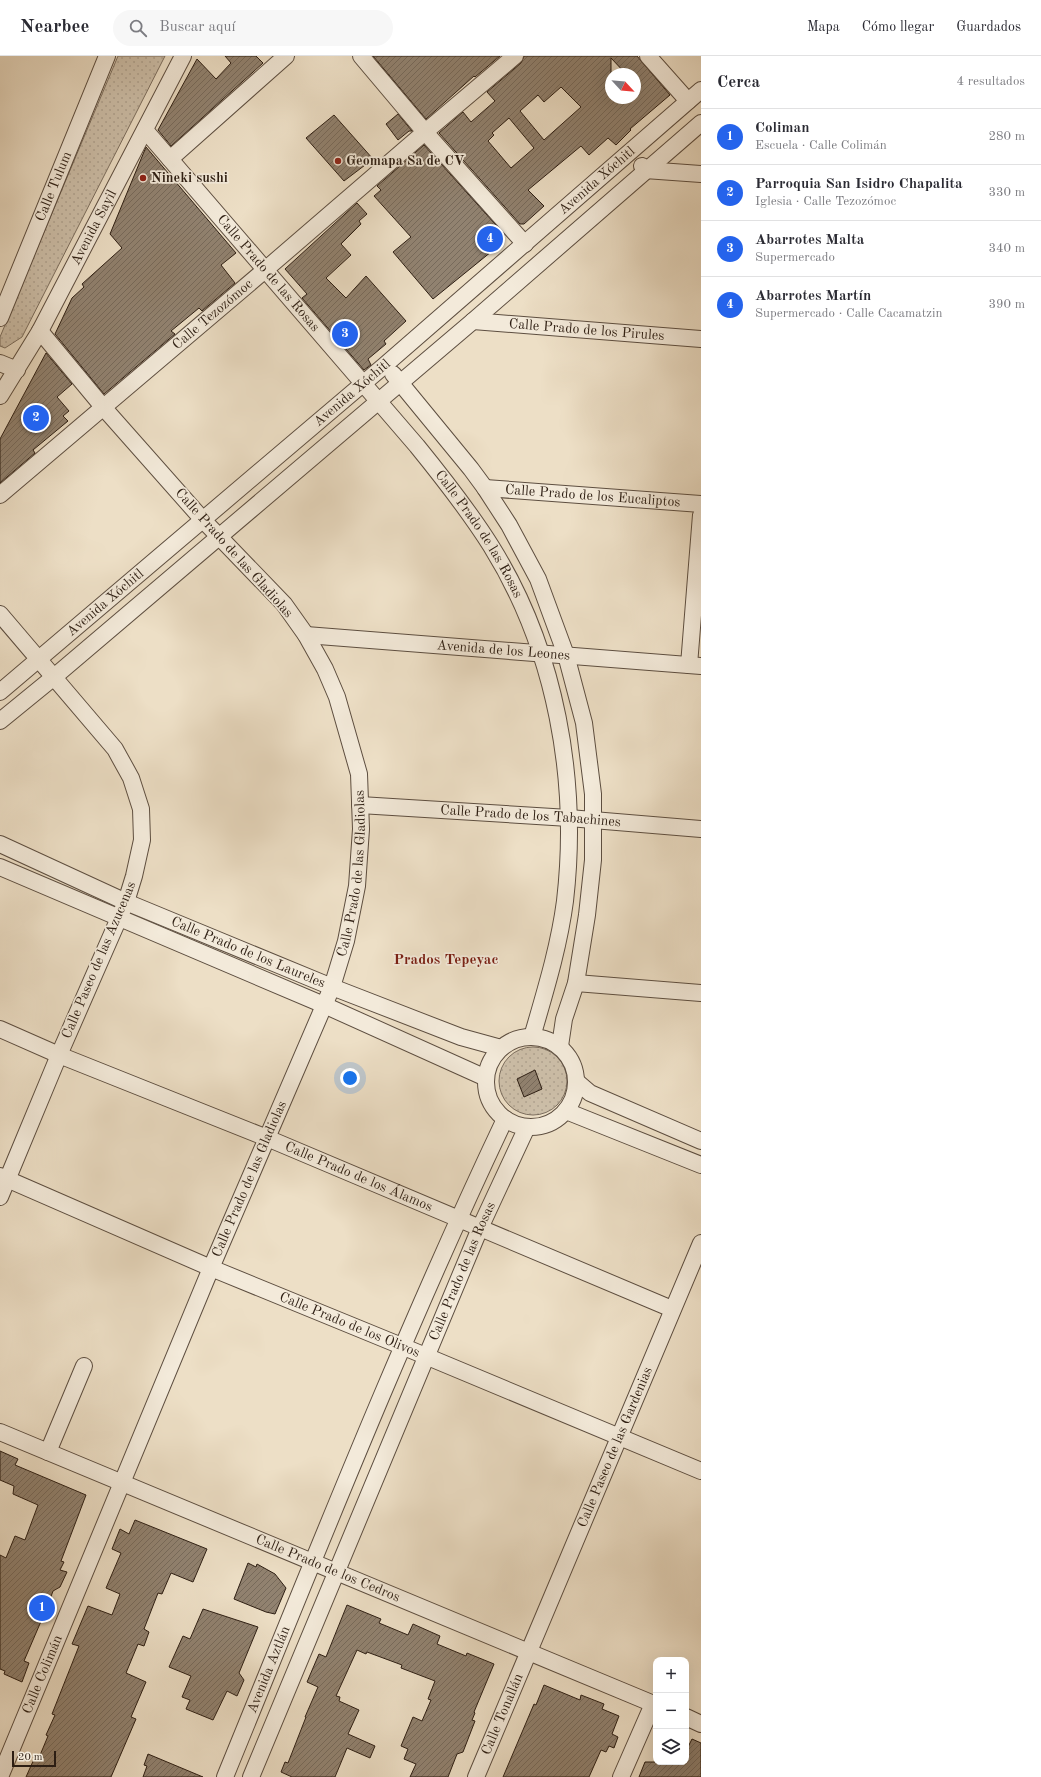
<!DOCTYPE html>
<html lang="es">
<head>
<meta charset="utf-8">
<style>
  :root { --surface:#fff; --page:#f7f7f7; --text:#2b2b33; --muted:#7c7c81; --line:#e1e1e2; --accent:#2563eb }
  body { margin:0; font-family:"Old Standard TT",serif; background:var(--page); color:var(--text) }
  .controls { position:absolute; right:12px; bottom:12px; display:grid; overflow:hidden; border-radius:8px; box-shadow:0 4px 16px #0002 }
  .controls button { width:36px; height:36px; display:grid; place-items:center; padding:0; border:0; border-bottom:1px solid var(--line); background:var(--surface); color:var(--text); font:20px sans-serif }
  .compass { position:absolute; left:605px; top:12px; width:36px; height:36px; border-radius:50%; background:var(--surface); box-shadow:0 4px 16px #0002; rotate:116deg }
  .scale { position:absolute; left:12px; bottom:10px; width:44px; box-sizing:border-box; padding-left:4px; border:2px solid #2d1e13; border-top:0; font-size:11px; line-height:14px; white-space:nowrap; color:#2d1e13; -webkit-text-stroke:3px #f3eada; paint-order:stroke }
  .you { position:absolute; left:350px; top:1022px; width:14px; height:14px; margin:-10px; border:3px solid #fff; border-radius:50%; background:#1a73e8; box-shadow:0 0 0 6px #1a73e833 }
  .badge { display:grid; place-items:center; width:26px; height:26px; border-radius:50%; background:var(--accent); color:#fff; font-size:13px; font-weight:700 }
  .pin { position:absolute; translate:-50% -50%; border:2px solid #fff; box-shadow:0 1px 4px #0006 }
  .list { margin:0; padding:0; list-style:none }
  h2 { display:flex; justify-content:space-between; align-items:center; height:52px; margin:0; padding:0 16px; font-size:17px }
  h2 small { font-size:13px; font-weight:400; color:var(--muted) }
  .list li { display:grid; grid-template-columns:26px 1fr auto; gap:12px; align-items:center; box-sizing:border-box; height:56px; padding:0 16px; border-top:1px solid var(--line) }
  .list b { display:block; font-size:15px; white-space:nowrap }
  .list p { margin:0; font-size:13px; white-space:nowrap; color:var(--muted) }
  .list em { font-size:13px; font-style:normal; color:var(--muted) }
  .icon { flex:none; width:22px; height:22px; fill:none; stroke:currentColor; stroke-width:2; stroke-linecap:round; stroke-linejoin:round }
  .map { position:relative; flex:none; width:701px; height:1721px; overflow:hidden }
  header { display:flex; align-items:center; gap:24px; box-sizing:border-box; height:56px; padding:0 20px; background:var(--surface); border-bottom:1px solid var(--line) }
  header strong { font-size:19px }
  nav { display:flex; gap:22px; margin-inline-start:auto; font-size:14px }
  .search { width:280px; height:36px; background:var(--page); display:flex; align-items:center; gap:10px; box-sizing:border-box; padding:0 14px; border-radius:22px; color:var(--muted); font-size:15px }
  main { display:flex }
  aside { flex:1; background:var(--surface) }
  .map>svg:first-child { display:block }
  .park { fill:url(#park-dots); stroke:#7c6e5e }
  .building { fill:url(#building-hatch); stroke:#2d1e13; fill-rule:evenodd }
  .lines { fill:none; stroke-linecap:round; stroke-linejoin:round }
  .minor-casing { stroke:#5d4e40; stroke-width:18 }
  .minor { stroke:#f3eada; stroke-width:16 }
  .poi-dot { fill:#8f2418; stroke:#f3eada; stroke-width:1.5 }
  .labels { text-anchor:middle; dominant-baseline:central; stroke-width:3.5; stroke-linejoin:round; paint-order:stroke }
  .poi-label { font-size:14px; font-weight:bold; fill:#2d1e13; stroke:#f3eada; text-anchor:start }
  .street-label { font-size:14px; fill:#2d1e13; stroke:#f3eada }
  .neighbourhood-label { font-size:15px; font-weight:bold; fill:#7a1f14; stroke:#f3eada }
</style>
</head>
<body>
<header>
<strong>Nearbee</strong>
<div class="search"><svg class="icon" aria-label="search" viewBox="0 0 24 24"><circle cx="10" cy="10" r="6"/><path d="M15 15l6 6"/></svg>Buscar aquí</div>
<nav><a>Mapa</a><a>Cómo llegar</a><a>Guardados</a></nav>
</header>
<main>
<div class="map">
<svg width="701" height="1721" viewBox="0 0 701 1721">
  <defs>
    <pattern id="park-dots" width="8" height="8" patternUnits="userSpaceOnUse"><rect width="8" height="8" fill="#ccbea8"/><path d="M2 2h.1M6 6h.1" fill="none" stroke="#b0a390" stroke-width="1.8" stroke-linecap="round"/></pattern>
    <pattern id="building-hatch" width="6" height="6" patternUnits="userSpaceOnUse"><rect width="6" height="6" fill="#918270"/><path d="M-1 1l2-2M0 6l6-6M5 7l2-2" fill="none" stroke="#776a5b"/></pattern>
  </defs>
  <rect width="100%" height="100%" fill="#eddfc6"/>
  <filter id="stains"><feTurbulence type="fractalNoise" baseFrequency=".005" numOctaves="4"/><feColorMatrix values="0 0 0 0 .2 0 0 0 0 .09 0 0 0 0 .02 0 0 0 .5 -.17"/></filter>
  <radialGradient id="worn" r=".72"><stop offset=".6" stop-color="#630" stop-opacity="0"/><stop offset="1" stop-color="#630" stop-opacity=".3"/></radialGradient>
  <path class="park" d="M118 0H165L22 281 5 292 0 290V281Z
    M499 1025a34 34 0 1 1 68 0a34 34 0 1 1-68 0Z"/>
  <path class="building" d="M225 0H256L263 7 171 90 158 74 197 3 216 23 231 7Z
    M373 0H500L475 21 474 20 426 63Z
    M524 0H637L670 39 630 73 631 74 616 89 608 82 589 99 581 90 528 134 544 150 524 168H520L439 77 463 56 471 66 495 45 487 36 521 7ZM611 2 626 18H635V42H611ZM561 31 581 51 544 84 520 55 538 39 544 46ZM509 62 534 92 511 112 488 85 494 79 492 77Z
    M398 58 412 75H409L398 84 386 68Z
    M334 59 373 103 344 125 306 82Z
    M424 89 504 178 502 187 433 243 393 196 411 181 374 140 381 134 377 130Z
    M146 91 236 197 221 209 235 227 202 255 199 252 171 275 175 278 104 338 55 278 72 242 84 231 82 228 122 192 110 178Z
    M357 147 367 158 359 165 361 168 341 188 351 199 326 222 346 242 366 220 406 265 384 285 386 288 368 303 371 309 364 314 302 242 307 238 285 213Z
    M46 297 72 328 57 341 69 355 63 360 68 365 33 394 35 397 0 427V383Z
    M535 1014 542 1033 524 1041 517 1023Z
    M0 1395 18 1403 15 1409 86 1439 61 1505 64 1506 60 1514 67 1516 60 1531 53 1535 49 1546 52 1549 46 1564 42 1563 24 1605 29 1607 22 1626 4 1618 5 1615 0 1613V1499L6 1502 15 1480 25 1484 38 1449 13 1438 14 1430 0 1424Z
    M135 1464 207 1493 193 1526 171 1517 162 1538 158 1537 144 1573 149 1576 144 1590 138 1588 126 1617 146 1626 131 1661 136 1663 111 1721H26L34 1703 38 1704 48 1680 46 1679 55 1659 52 1658 79 1590 72 1588 88 1550 112 1559 120 1538 106 1532 121 1497 112 1493 120 1473 129 1478Z
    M248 1507 256 1511 257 1508 275 1518 286 1532 275 1558 266 1556 234 1543Z
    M347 1549 381 1563 379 1567 408 1579 413 1568 440 1580 437 1588 466 1600 467 1597 494 1608 474 1656 475 1657 472 1664 475 1665 463 1696 457 1698 448 1721H410L416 1708 404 1703 408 1693 401 1690 413 1661 422 1665 431 1644 428 1643 435 1625 401 1612 402 1609 367 1596 366 1598 357 1594 336 1640 340 1641 339 1645 359 1654 348 1678 375 1690 370 1702 347 1692 335 1721H292L281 1716 285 1706 288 1707 306 1661H305L318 1631 307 1626 319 1598 326 1601Z
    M203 1553 258 1571 239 1617 244 1624 237 1640 227 1635 213 1664 186 1653 190 1644 182 1641 191 1620 169 1611 183 1580 190 1583Z
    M544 1629 580 1644 581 1639 604 1648 602 1653 619 1660 612 1678 618 1681 614 1692 609 1690 606 1696 601 1694 589 1721H503L534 1648 536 1649Z
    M692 1683 701 1687V1721H639L645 1706H686V1695Z
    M148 1698 203 1721H143L147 1710 144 1709Z"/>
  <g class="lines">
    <g class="minor-casing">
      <g id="minor">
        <path d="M361 0 425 76 525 188"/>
        <path d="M648 0 688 45"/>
        <path id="s1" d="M145 74 417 390C443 422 469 455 491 490 556 594 579 724 565 845 559 891 545 936 532 981"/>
        <path d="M170 103 286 0"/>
        <path d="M642 110 645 114 701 118"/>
        <path id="s2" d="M0 262 107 0"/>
        <path id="s3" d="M473 265 701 283"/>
        <path d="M0 307 17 314"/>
        <path d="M393 318 471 413 485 432 509 469 538 523 566 599 584 667 593 738V804L587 859 576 927 564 963 560 990"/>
        <path id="s4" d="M0 340 40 275 183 0"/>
        <path id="s5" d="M485 432 701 448"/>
        <path id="s6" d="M0 439 265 214 425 76 515 0"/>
        <path d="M0 558 115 693 131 722 141 753 142 784 134 820 126 846 59 999 0 1141"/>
        <path id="s7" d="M306 579 701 610"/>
        <path d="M689 609 701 459"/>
        <path id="s8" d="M0 636 385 309 701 34"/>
        <path d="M0 665 54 621 473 265 701 67"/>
        <path id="s9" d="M360 749 569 762 701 773"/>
        <path id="s10" d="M0 788 126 846 332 931 461 981 501 992"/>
        <path d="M0 811 324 949 486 1022"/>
        <path d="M576 927 701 937"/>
        <path id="s11" d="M0 973 59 999 267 1082 672 1253"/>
        <circle cx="531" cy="1026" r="45"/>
        <path d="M576 1025 590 1037 701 1085"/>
        <path d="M566 1055 701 1109"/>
        <path id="s12" d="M0 1120 211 1212 404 1291 701 1415"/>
        <path id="s13" d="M0 1376 656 1649"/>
        <path d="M48 1396 84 1310"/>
        <path d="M686 1661 701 1668"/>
        <path id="s14" d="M0 1721 211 1212 332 931 346 885 357 830 361 773 359 718 337 641 325 613 306 579 284 548 203 464 103 351 40 275"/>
        <path id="s15" d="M225 1721C315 1501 403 1278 505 1063"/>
        <path id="s16" d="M251 1721 480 1172 527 1071"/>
        <path id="s17" d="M476 1721 701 1187"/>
        <path d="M621 1721 653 1648"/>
      </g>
    </g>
    <use href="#minor" class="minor"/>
  </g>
  <g class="poi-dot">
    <circle cx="338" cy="105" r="4"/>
    <circle cx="143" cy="122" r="4"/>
  </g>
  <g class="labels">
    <g class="poi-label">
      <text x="346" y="105">Geomapa Sa de CV</text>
      <text x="151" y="122">Nineki sushi</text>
    </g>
    <g class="street-label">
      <text stroke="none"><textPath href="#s8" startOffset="786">Avenida Xóchitl</textPath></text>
      <text stroke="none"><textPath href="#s2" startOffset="142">Calle Tulum</textPath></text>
      <text stroke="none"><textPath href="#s4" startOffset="193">Avenida Sayil</textPath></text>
      <text stroke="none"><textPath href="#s1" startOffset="189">Calle Prado de las Rosas</textPath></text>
      <text stroke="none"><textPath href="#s6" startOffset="279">Calle Tezozómoc</textPath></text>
      <text stroke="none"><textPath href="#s3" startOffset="114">Calle Prado de los Pirules</textPath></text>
      <text stroke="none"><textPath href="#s8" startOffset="462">Avenida Xóchitl</textPath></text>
      <text stroke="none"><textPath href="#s5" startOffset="108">Calle Prado de los Eucaliptos</textPath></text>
      <text stroke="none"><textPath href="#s1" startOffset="525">Calle Prado de las Rosas</textPath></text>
      <text transform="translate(234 497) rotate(48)">Calle Prado de las Gladiolas</text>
      <text stroke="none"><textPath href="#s8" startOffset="138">Avenida Xóchitl</textPath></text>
      <text stroke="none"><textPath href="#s7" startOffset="198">Avenida de los Leones</textPath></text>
      <text stroke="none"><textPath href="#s9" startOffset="171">Calle Prado de los Tabachines</textPath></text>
      <text stroke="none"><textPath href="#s14" startOffset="973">Calle Prado de las Gladiolas</textPath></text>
      <text stroke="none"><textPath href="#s10" startOffset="271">Calle Prado de los Laureles</textPath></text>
      <text transform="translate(99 904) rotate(-67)">Calle Paseo de las Azucenas</text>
      <text stroke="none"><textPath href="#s11" startOffset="388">Calle Prado de los Álamos</textPath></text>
      <text stroke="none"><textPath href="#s14" startOffset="648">Calle Prado de las Gladiolas</textPath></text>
      <text stroke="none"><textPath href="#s16" startOffset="548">Calle Prado de las Rosas</textPath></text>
      <text stroke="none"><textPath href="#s12" startOffset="380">Calle Prado de los Olivos</textPath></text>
      <text stroke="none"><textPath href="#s17" startOffset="358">Calle Paseo de las Gardenias</textPath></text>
      <text stroke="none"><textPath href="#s13" startOffset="355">Calle Prado de los Cedros</textPath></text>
      <text stroke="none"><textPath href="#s15" startOffset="116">Avenida Aztlán</textPath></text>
      <text stroke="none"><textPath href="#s14" startOffset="111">Calle Colimán</textPath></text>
      <text stroke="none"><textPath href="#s17" startOffset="68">Calle Tonallán</textPath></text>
    </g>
    <g class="neighbourhood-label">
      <text x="446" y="904">Prados Tepeyac</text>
    </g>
  </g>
  <rect width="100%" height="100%" filter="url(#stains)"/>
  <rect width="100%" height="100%" fill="url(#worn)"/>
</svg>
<div class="controls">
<button>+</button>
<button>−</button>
<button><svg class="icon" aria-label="layers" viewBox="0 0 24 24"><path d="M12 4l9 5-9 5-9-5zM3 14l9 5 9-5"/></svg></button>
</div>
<svg class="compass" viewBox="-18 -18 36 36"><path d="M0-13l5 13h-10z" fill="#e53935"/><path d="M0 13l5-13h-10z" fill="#7c7c81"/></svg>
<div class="scale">20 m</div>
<div class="you"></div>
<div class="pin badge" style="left:42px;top:1552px">1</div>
<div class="pin badge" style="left:36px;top:362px">2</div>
<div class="pin badge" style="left:345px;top:278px">3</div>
<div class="pin badge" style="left:490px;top:183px">4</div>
</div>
<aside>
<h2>Cerca<small>4 resultados</small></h2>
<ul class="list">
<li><span class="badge">1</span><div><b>Coliman</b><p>Escuela · Calle Colimán</p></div><em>280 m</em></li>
<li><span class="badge">2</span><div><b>Parroquia San Isidro Chapalita</b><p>Iglesia · Calle Tezozómoc</p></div><em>330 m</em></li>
<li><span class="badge">3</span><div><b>Abarrotes Malta</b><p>Supermercado</p></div><em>340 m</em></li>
<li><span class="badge">4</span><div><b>Abarrotes Martín</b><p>Supermercado · Calle Cacamatzin</p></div><em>390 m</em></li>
</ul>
</aside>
</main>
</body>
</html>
